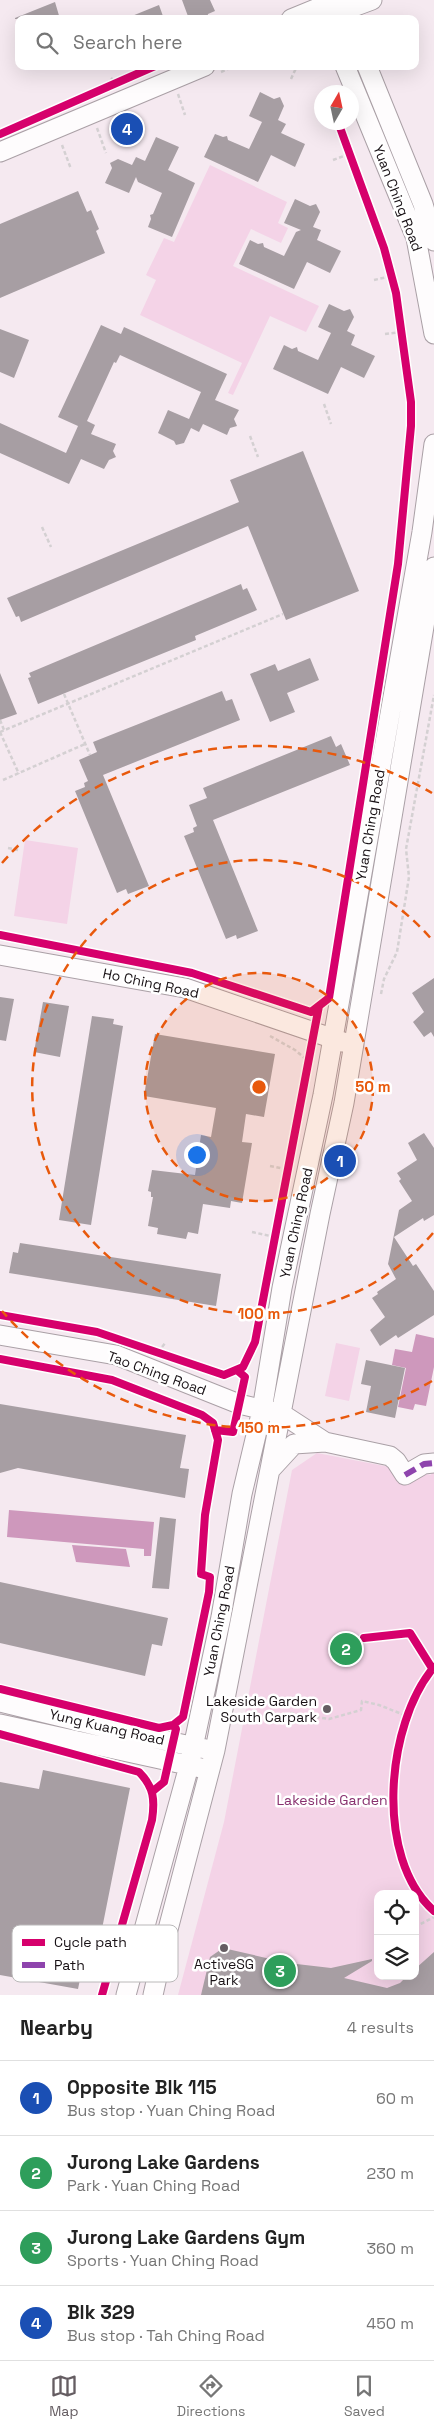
<!DOCTYPE html>
<html lang="en">
<head>
<meta charset="utf-8">
<style>
  :root { --surface:#fff; --page:#f6f6f6; --text:#222; --muted:#767676; --line:#e0e0e0; --accent:#655d62 }
  body { margin:0; font-family:"Space Grotesk",sans-serif; background:var(--page); color:var(--text) }
  .controls { position:absolute; right:15px; bottom:15px; display:grid; overflow:hidden; border-radius:10px; box-shadow:0 5px 20px #0002 }
  .controls button { width:45px; height:45px; display:grid; place-items:center; padding:0; border:0; border-bottom:1px solid var(--line); background:var(--surface); color:var(--text); font:25px sans-serif }
  .compass { position:absolute; left:314px; top:85px; width:45px; height:45px; border-radius:50%; background:var(--surface); box-shadow:0 5px 20px #0002; rotate:9deg }
  .you { position:absolute; left:196px; top:1154px; width:18px; height:18px; margin:-12px; border:4px solid #fff; border-radius:50%; background:#1a73e8; box-shadow:0 0 0 8px #1a73e833 }
  .badge { display:grid; place-items:center; width:32px; height:32px; border-radius:50%; background:var(--accent); color:#fff; font-size:16px; font-weight:700 }
  .pin { position:absolute; translate:-50% -50%; border:2px solid #fff; box-shadow:0 1px 5px #0006 }
  .list { margin:0; padding:0; list-style:none }
  h2 { display:flex; justify-content:space-between; align-items:center; height:65px; margin:0; padding:0 20px; font-size:21px }
  h2 small { font-size:16px; font-weight:400; color:var(--muted) }
  .list li { display:grid; grid-template-columns:32px 1fr auto; gap:15px; align-items:center; box-sizing:border-box; height:75px; padding:0 20px; border-top:1px solid var(--line) }
  .list b { display:block; font-size:19px; white-space:nowrap }
  .list p { margin:0; font-size:16px; white-space:nowrap; color:var(--muted) }
  .list em { font-size:16px; font-style:normal; color:var(--muted) }
  .icon { flex:none; width:28px; height:28px; fill:none; stroke:currentColor; stroke-width:2; stroke-linecap:round; stroke-linejoin:round }
  .map { position:relative; flex:none; width:434px; height:1995px; overflow:hidden }
  .search { position:absolute; background:var(--surface); box-shadow:0 5px 20px #0002; left:15px; right:15px; top:15px; height:55px; display:flex; align-items:center; gap:12px; box-sizing:border-box; padding:0 18px; border-radius:10px; color:var(--muted); font-size:19px }
  .sheet { height:365px; background:var(--surface) }
  nav { display:flex; justify-content:space-around; align-items:center; box-sizing:border-box; height:70px; border-top:1px solid var(--line); background:var(--surface); font-size:14px; color:var(--muted) }
  nav a { display:grid; justify-items:center; gap:2px }
  nav .on { color:var(--accent) }
  .map>svg:first-child { display:block }
  .green { fill:#f4d3e7; fill-rule:evenodd }
  .water { fill:#ce98bc }
  .building { fill:#a79ea3 }
  .lines { fill:none; stroke-linecap:round; stroke-linejoin:round }
  .minor-casing { stroke:#aaa0a6; stroke-width:21 }
  .path { stroke:#d4d0d2; stroke-width:2.5; stroke-dasharray:4 2.5; stroke-linecap:butt }
  .minor { stroke:#fefcfd; stroke-width:19 }
  .quiet { stroke:#8e44ad; stroke-width:6; stroke-dasharray:12 6; stroke-linecap:butt }
  .cycleway-casing { stroke:#fff; stroke-width:11 }
  .cycleway { stroke:#d6006c; stroke-width:8 }
  .ring { fill:none; stroke:#e8590c; stroke-width:2.5; stroke-dasharray:9 6 }
  .poi-dot { fill:#655d62; stroke:#fff; stroke-width:2 }
  .labels { text-anchor:middle; dominant-baseline:central; stroke-width:5; stroke-linejoin:round; paint-order:stroke }
  .street-label { font-size:14px; fill:#181115; stroke:#fff }
  .poi-label { font-size:14px; fill:#181115; stroke:#fff; text-anchor:end }
  .park-label { font-size:14px; fill:#88316f; stroke:#fff }
  .key { fill:#fff; stroke:#bab8b9; stroke-width:1 }
  .key-label { font-size:14px; fill:#181115 }
  .centre { fill:#e8590c; stroke:#fff; stroke-width:2.5 }
  .ring-label { font-size:15px; text-anchor:middle; font-weight:bold; fill:#e8590c; stroke:#fff; stroke-width:5; stroke-linejoin:round; paint-order:stroke }
</style>
</head>
<body>
<div class="map">
<svg width="434" height="1995" viewBox="0 0 434 1995">
  <rect width="100%" height="100%" fill="#f5e9f0"/>
  <path class="green" d="M210 165 287 202 278 223 288 228 281 243 251 229 233 266 319 306 306 332 270 316 233 395 228 393 242 363 140 315 156 280 146 275 164 238 174 242Z
    M25 840 78 848 67 924 14 916Z
    M336 1343 360 1348 349 1401 325 1396Z
    M317 1453 431 1475 434 1458V1995H178L224 1822 292 1470ZM378 1894H415V1976H378Z"/>
  <path class="water" d="M416 1334 434 1338V1367L426 1406 415 1404 413 1410 398 1407 406 1368 392 1365 395 1349 412 1352Z
    M9 1510 154 1522 151 1556H144V1549L7 1537Z
    M72 1545 126 1549 130 1567 76 1562Z"/>
  <path class="building" d="M182 0H210L215 11 208 14 207 19H189Z
    M55 2 60 19H15V18Z
    M159 5 164 19H127V18Z
    M260 92 274 99 280 97 284 106 278 120 286 124 281 133 305 144 295 167 271 155 258 182 204 157 215 134 223 137 227 136 228 140 249 149 262 122 249 116Z
    M156 137 179 147 168 170 195 183 172 237 148 227 151 219 150 215 153 214 162 193 138 182 136 177 129 193 105 183 112 168 110 163 118 159 132 165 136 157 145 161Z
    M78 191 87 212 91 210 99 229 96 231 105 253 0 298V224Z
    M295 199 310 206 316 204 320 212 313 227 321 230 317 240 341 251 330 273 307 262 294 289 239 264 250 240 258 244 263 243 264 247 284 256 296 232 301 230 284 223Z
    M329 304 344 311 350 309 354 317 347 331 355 335 351 345 375 356 364 378 341 367 328 394 273 369 284 345 292 349 297 347 298 351 318 360 331 333 318 327Z
    M101 325 121 334 124 327 227 374 215 400 239 410 234 419 237 426 230 428 227 435 203 424 199 432 191 428 184 443 176 445 174 441 158 433 168 410 189 419 201 392 120 355 116 363 114 362 87 421 95 425 91 434 116 444 113 451 116 457 109 460 104 469 81 459 69 484 0 453V423L66 453 78 426 58 417Z
    M0 329 29 340 14 378 0 372Z
    M303 451 359 591 286 620 248 526 21 622 19 616 16 617 7 598 239 502 230 480Z
    M241 584 243 590 247 588 257 610 195 636 196 640 38 704 28 678 31 677 29 673Z
    M310 658 319 680 287 693 295 712 270 722 250 674 275 664 278 671Z
    M0 673 17 714 0 720Z
    M222 691 226 701 232 699 240 720 103 775 149 886 128 894 126 889 117 893 75 791 85 787 84 783 88 781 79 760 97 752 93 742Z
    M331 736 336 747 341 744 350 765 213 820 258 931 237 939 236 935 226 939 184 836 194 832 193 828 197 826 189 805 207 798 203 788Z
    M434 978V1037L431 1032 424 1037 413 1022 424 1012 412 993Z
    M0 997 14 999 6 1041 0 1040Z
    M43 1002 69 1006 60 1057 34 1052Z
    M92 1016 114 1019 113 1024 123 1026 91 1225 59 1220Z
    M155 1034 275 1054 264 1117 246 1114 242 1142 252 1143 242 1203 231 1201 230 1208 203 1204 198 1234 188 1232 186 1239 157 1234 158 1228 148 1226 153 1197H151V1192L148 1191 152 1170 195 1175 201 1135 211 1137 216 1108 144 1096Z
    M424 1133 434 1148V1215L424 1221 423 1218 394 1237 413 1266 416 1264 434 1291V1315L398 1338 396 1335 380 1346 370 1330 385 1317 372 1298 378 1294 377 1292 396 1279 388 1264 399 1210 412 1201 399 1181 401 1179 397 1173 417 1160 408 1143Z
    M20 1243 221 1274 216 1306 9 1273 13 1252 18 1253Z
    M366 1360 405 1368 395 1418 366 1412 371 1386 361 1384Z
    M0 1404 186 1435 180 1468 189 1469 185 1498 18 1468 0 1473Z
    M160 1517 176 1519 169 1589 152 1588Z
    M0 1582 168 1618 162 1646 152 1644 145 1676 0 1643Z
    M43 1770 130 1788 100 1939 89 1936 78 1989 0 1975V1782L39 1789Z
    M223 1948 288 1963 331 1968 372 1959V1961L344 1978 387 1988 400 1983 407 1976H415V1969L434 1952V1995H201L210 1957Z"/>
  <g class="lines">
    <g class="minor-casing">
      <path id="minor" d="M291 19 335 1
        M321 19 372 0
        M345 66 416 238 434 334
        M367 66 423 204 434 241
        M0 152 205 66
        M0 955 185 988 343 1042
        M0 1335 116 1355 239 1404 282 1414 325 1442
        M271 1469 294 1444 325 1442 390 1456 396 1461 405 1475 424 1464 434 1463
        M0 1702 123 1732 206 1749
        M0 1724 201 1768
        M126 1995 189 1766 221 1617 242 1494 262 1410 282 1288 323 1095 422 532 434 444
        M153 1995 166 1937 215 1750 320 1214 344 1103 434 567"/>
    </g>
    <path class="path" d="M221 72 235 66
      M111 78 118 85
      M291 79 297 66
      M178 94 185 115
      M97 128 106 153
      M62 145 71 169
      M333 160 349 154
      M374 280 392 276
      M385 334 402 332
      M324 404 331 424
      M250 436 258 457
      M42 527 51 547
      M64 694 90 755
      M0 720 4 730
      M0 732 283 614
      M0 732 19 774
      M3 780 85 744
      M8 848 18 850
      M381 994 384 979 397 952 409 877 406 849 434 695
      M270 1036 295 1050 308 1061
      M270 1166 290 1170
      M252 1232 275 1237
      M158 1352 166 1342
      M0 1359 112 1380 202 1415 213 1423 215 1430
      M290 1713 329 1719 361 1710 362 1701 379 1705 407 1716
      M139 1772 153 1791
      M415 1927 434 1917"/>
    <use href="#minor" class="minor"/>
    <path class="quiet" d="M405 1475 424 1464 434 1463"/>
    <g class="cycleway-casing">
      <path id="cycleway" d="M0 134 155 66
        M0 935 192 973 311 1012 329 998 398 564 411 426V402L396 293 384 248 338 122
        M0 1315 97 1332 224 1375 243 1367 255 1342 319 1006
        M0 1359 112 1380 202 1415 213 1423 218 1440 205 1515 201 1574 210 1577 209 1592 183 1717 173 1725 159 1728 0 1689
        M215 1430 233 1432 245 1377 238 1371
        M364 1638 410 1633 432 1668
        M434 1667C386 1724 374 1858 434 1911
        M0 1734 139 1772C154 1787 155 1800 152 1820L102 1995
        M153 1791 164 1782 176 1729 173 1725"/>
    </g>
    <use href="#cycleway" class="cycleway"/>
  </g>
  <circle cx="259" cy="1087" r="114" fill="#e8590c" fill-opacity=".12"/>
  <g class="ring">
    <circle cx="259" cy="1087" r="114"/>
    <path d="M433 1233A227 227 0 1 1 433 941"/>
    <path d="M432 1381A341 341 0 0 1 2 1311M2 863A341 341 0 0 1 432 793"/>
  </g>
  <g class="poi-dot">
    <circle cx="327" cy="1709" r="5"/>
    <circle cx="224" cy="1948" r="5"/>
  </g>
  <g class="labels">
    <g class="street-label">
      <text transform="translate(398 198) rotate(69)">Yuan Ching Road</text>
      <text transform="translate(370 825) rotate(-80)">Yuan Ching Road</text>
      <text transform="translate(151 983) rotate(12)">Ho Ching Road</text>
      <text transform="translate(296 1223) rotate(-78)">Yuan Ching Road</text>
      <text transform="translate(157 1373) rotate(20)">Tao Ching Road</text>
      <text transform="translate(219 1621) rotate(-79)">Yuan Ching Road</text>
      <text transform="translate(107 1727) rotate(13)">Yung Kuang Road</text>
    </g>
    <g class="poi-label">
      <text x="317" y="1701">Lakeside Garden<tspan x="317" dy="16">South Carpark</tspan></text>
      <text x="224" y="1964" text-anchor="middle">ActiveSG<tspan x="224" dy="16">Park</tspan></text>
    </g>
    <g class="park-label">
      <text x="332" y="1800">Lakeside Garden</text>
    </g>
  </g>
  <rect x="12" y="1925" width="166" height="57" rx="8" class="key"/>
  <rect x="22" y="1939" width="23" height="7" fill="#d6006c"/>
  <rect x="22" y="1962" width="23" height="6" fill="#8e44ad"/>
  <g class="key-label">
    <text x="54" y="1947">Cycle path</text>
    <text x="54" y="1970">Path</text>
  </g>
  <circle cx="259" cy="1087" r="8" class="centre"/>
  <g class="ring-label">
    <text x="373" y="1092">50 m</text>
    <text x="259" y="1319">100 m</text>
    <text x="259" y="1433">150 m</text>
  </g>
</svg>
<div class="controls">
<button><svg class="icon" aria-label="locate" viewBox="0 0 24 24"><circle cx="12" cy="12" r="6"/><path d="M12 2v4M12 18v4M2 12h4M18 12h4"/></svg></button>
<button><svg class="icon" aria-label="layers" viewBox="0 0 24 24"><path d="M12 4l9 5-9 5-9-5zM3 14l9 5 9-5"/></svg></button>
</div>
<svg class="compass" viewBox="-18 -18 36 36"><path d="M0-13l5 13h-10z" fill="#e53935"/><path d="M0 13l5-13h-10z" fill="#767676"/></svg>
<div class="you"></div>
<div class="pin badge" style="left:340px;top:1161px;background:#1a4fb4">1</div>
<div class="pin badge" style="left:346px;top:1649px;background:#2e9e5b">2</div>
<div class="pin badge" style="left:280px;top:1971px;background:#2e9e5b">3</div>
<div class="pin badge" style="left:127px;top:129px;background:#1a4fb4">4</div>
<div class="search"><svg class="icon" aria-label="search" viewBox="0 0 24 24"><circle cx="10" cy="10" r="6"/><path d="M15 15l6 6"/></svg>Search here</div>
</div>
<section class="sheet">
<h2>Nearby<small>4 results</small></h2>
<ul class="list">
<li><span class="badge" style="background:#1a4fb4">1</span><div><b>Opposite Blk 115</b><p>Bus stop · Yuan Ching Road</p></div><em>60 m</em></li>
<li><span class="badge" style="background:#2e9e5b">2</span><div><b>Jurong Lake Gardens</b><p>Park · Yuan Ching Road</p></div><em>230 m</em></li>
<li><span class="badge" style="background:#2e9e5b">3</span><div><b>Jurong Lake Gardens Gym</b><p>Sports · Yuan Ching Road</p></div><em>360 m</em></li>
<li><span class="badge" style="background:#1a4fb4">4</span><div><b>Blk 329</b><p>Bus stop · Tah Ching Road</p></div><em>450 m</em></li>
</ul>
</section>
<nav>
<a class="on"><svg class="icon" aria-label="map" viewBox="0 0 24 24"><path d="M3 6l6-2 6 2 6-2v14l-6 2-6-2-6 2zM9 4v14M15 6v14"/></svg>Map</a>
<a><svg class="icon" aria-label="directions" viewBox="0 0 24 24"><path d="M12 3l9 9-9 9-9-9zM9 14v-3h6M13 9l2 2-2 2"/></svg>Directions</a>
<a><svg class="icon" aria-label="saved" viewBox="0 0 24 24"><path d="M7 4h10v16l-5-4-5 4z"/></svg>Saved</a>
</nav>
</body>
</html>
